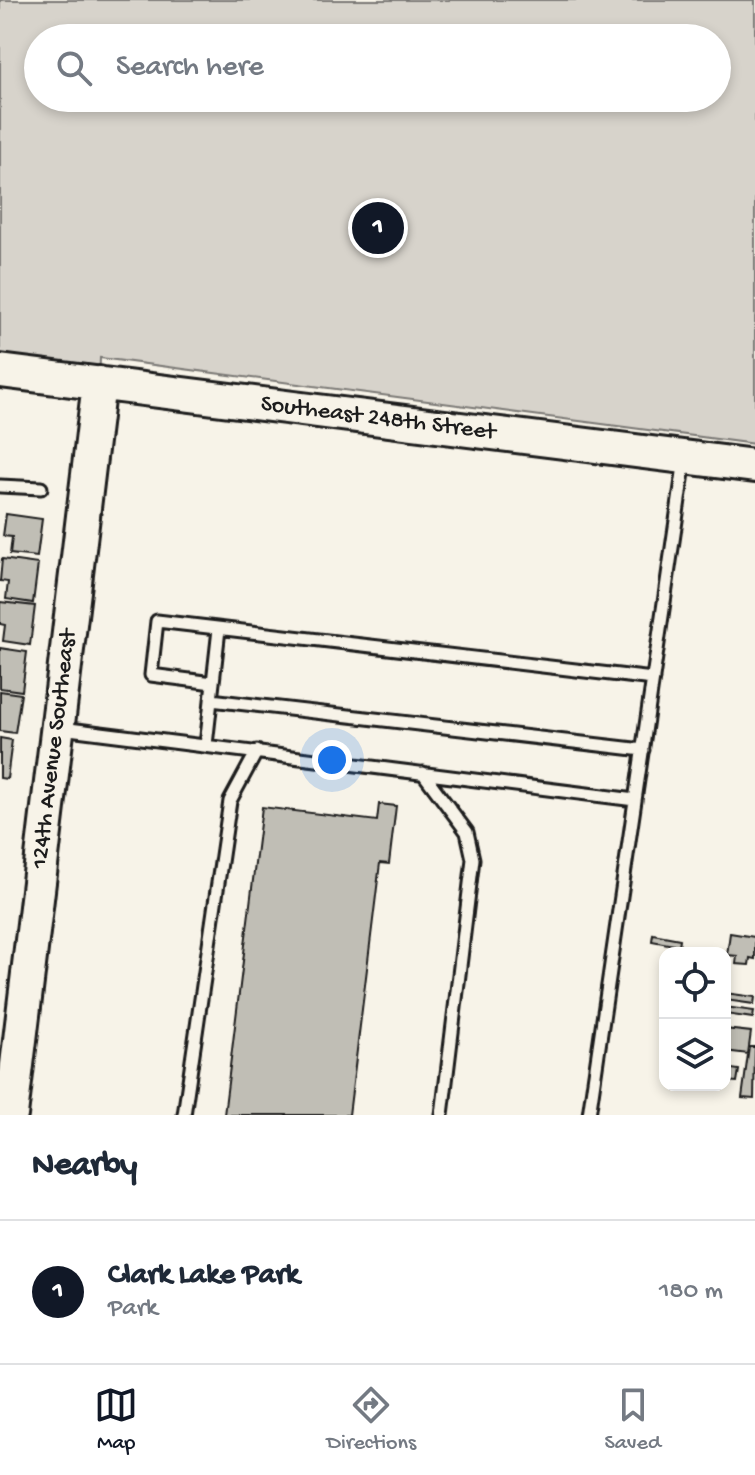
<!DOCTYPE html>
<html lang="en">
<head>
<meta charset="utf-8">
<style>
  :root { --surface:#fff; --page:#f6f6f7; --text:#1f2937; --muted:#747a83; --line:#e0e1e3; --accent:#111827 }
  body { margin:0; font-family:"Gochi Hand",sans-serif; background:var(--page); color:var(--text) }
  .controls { position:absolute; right:24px; bottom:24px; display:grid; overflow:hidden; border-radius:16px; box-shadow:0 4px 12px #0003 }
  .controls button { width:72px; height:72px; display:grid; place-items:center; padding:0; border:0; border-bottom:2px solid var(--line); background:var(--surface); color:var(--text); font:40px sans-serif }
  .you { position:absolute; left:332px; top:760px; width:28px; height:28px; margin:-20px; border:6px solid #fff; border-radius:50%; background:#1a73e8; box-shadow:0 0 0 12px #1a73e833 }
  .badge { display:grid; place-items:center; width:52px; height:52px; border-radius:50%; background:var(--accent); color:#fff; font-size:26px; font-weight:700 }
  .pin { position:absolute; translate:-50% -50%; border:4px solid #fff; box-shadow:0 2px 8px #0006 }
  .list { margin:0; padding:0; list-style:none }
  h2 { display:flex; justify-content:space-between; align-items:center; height:104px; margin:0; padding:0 32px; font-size:34px }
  h2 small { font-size:26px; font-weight:400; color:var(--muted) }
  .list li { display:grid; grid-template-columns:52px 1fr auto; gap:24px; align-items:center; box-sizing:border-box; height:144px; padding:0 32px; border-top:2px solid var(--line) }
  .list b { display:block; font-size:30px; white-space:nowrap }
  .list p { margin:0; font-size:26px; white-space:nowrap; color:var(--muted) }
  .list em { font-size:26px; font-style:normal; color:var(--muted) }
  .icon { flex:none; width:44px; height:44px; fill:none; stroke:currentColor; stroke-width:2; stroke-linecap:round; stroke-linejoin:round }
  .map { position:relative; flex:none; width:755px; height:1115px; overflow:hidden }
  .search { position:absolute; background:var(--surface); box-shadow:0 4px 12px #0003; left:24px; right:24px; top:24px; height:88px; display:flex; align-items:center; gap:20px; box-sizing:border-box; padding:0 28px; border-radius:44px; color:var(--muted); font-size:30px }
  .sheet { height:248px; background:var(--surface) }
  nav { display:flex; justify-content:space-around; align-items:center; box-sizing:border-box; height:112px; border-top:2px solid var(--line); background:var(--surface); font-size:22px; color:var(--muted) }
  nav a { display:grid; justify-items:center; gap:4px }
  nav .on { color:var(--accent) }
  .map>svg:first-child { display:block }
  .green { fill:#d7d3cb; stroke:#7a7874; stroke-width:2; fill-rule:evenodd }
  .building { fill:#c0beb5; stroke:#1c1c1c; stroke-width:2 }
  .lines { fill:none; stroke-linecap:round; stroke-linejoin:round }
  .lane-casing { stroke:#1c1c1c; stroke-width:17 }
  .secondary-casing { stroke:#1c1c1c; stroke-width:38 }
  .lane { stroke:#f7f3e8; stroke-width:11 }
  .secondary { stroke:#f7f3e8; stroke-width:32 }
  .labels { text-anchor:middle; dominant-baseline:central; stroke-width:7; stroke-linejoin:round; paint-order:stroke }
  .street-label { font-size:24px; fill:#1c1c1c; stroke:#f7f3e8 }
</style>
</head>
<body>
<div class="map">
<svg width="755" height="1115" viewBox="0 0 755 1115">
  <rect width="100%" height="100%" fill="#f7f3e8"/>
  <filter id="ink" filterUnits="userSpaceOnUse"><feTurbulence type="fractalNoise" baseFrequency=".0125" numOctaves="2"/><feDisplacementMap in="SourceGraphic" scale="16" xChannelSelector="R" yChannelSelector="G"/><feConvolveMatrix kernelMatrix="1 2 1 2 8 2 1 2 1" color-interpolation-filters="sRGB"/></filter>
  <g filter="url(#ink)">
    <path class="green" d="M0 0H755V444L100 358 99 383 0 371ZM38 38H717V98H38Z"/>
    <path class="building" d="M6 514 42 519 37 557 10 554 12 537 3 536Z
      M2 559 38 564 33 603 6 599 8 582 0 581Z
      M0 602 35 606 30 645 3 641 5 625 0 624Z
      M0 648 27 652 22 691 0 688Z
      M0 691 21 694 15 733 0 731Z
      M0 738 12 740 7 779 0 778Z
      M379 804 396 806 389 864 380 863 349 1115H224L262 807 377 821Z
      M730 933 755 937V959L750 958 749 965 736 964 737 956 727 955Z
      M653 934 680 939 679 946 652 941Z
      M725 993 755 997 754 1004 725 1000Z
      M725 1007 754 1011 753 1018 725 1014Z
      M725 1026V1029L751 1032 748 1054 725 1051Z
      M749 1047H755L754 1099 742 1098Z
      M725 1068 739 1070 737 1082 725 1081Z"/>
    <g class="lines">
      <g class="lane-casing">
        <path id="lane" d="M0 486 41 488
          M213 683 151 675 157 621 653 679
          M211 700 643 750
          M61 728 635 800
          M206 745 219 629
          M423 773 467 832 473 859 442 1115
          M184 1115 230 801 257 751
          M589 1115 685 459"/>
      </g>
      <g class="secondary-casing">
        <path id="secondary" d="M0 371 755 466
          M11 1115 99 383"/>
      </g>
      <use href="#lane" class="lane"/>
      <use href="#secondary" class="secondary"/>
    </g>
  </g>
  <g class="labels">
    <g class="street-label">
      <text transform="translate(378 419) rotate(7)">Southeast 248th Street</text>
      <text transform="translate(55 749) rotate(-83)">124th Avenue Southeast</text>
    </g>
  </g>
</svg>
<div class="controls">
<button><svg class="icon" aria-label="locate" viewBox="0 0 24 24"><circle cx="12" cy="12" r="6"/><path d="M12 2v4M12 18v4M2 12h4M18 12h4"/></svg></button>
<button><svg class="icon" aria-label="layers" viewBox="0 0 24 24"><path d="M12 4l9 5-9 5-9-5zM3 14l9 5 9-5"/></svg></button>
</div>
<div class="you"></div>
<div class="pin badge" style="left:378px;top:228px">1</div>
<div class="search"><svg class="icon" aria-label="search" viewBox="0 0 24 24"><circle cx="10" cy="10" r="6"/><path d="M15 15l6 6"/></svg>Search here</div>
</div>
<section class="sheet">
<h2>Nearby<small></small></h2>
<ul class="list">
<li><span class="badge">1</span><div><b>Clark Lake Park</b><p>Park</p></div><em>180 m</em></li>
</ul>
</section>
<nav>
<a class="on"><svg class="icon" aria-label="map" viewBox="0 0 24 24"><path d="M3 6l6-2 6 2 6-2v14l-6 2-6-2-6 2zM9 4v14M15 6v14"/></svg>Map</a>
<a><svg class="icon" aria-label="directions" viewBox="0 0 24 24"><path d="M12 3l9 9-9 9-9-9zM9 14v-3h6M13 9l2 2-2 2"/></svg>Directions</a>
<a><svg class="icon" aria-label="saved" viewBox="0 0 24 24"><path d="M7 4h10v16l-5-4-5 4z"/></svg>Saved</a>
</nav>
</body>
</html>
